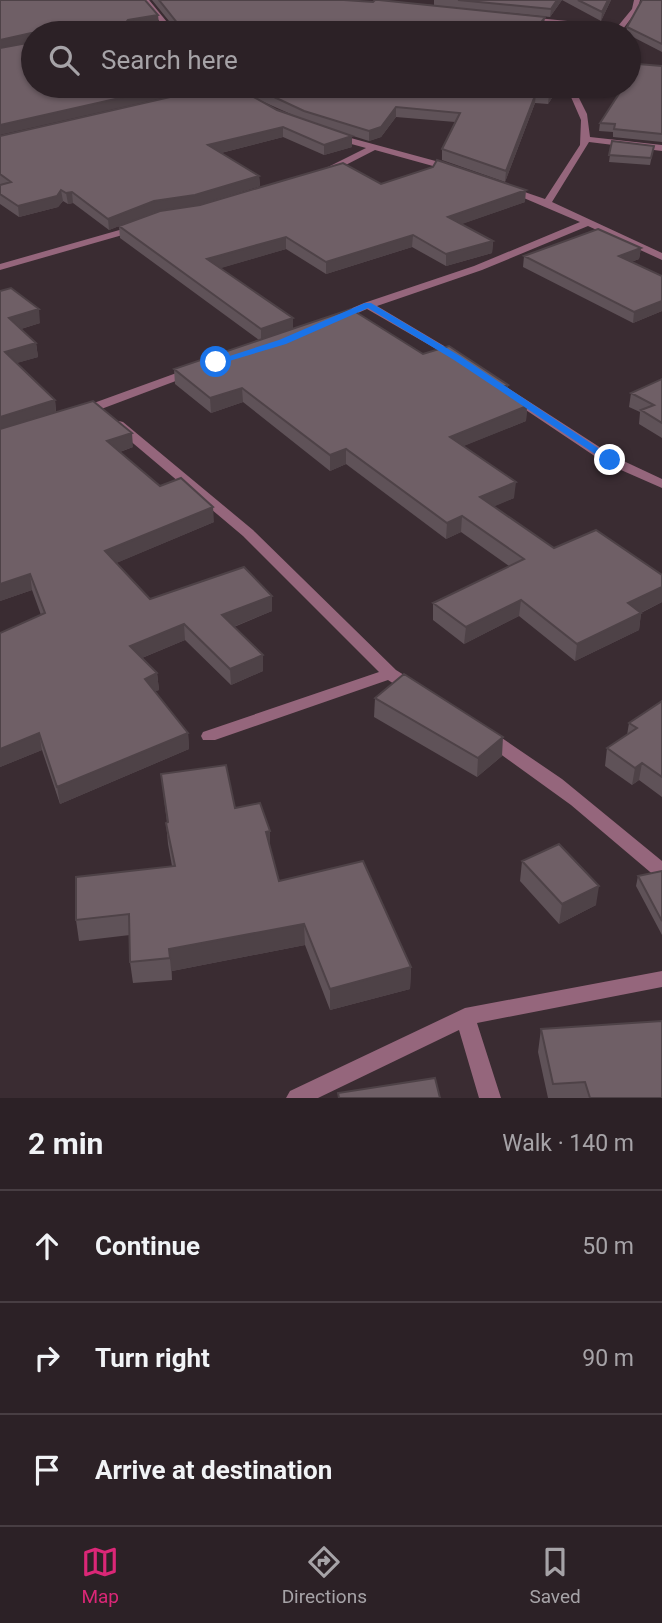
<!DOCTYPE html>
<html lang="en">
<head>
<meta charset="utf-8">
<style>
  :root { --surface:#2c2126; --page:#34292e; --text:#f1f3f6; --muted:#a6a3a7; --line:#483e43; --accent:#db2777 }
  body { margin:0; font-family:Roboto,sans-serif; background:var(--page); color:var(--text) }
  .stop { position:absolute; width:21px; height:21px; margin:-16px; border:5px solid #1a73e8; border-radius:50%; background:#fff }
  .stop.end { background:#1a73e8; border-color:#fff; box-shadow:0 2px 7px #0008 }
  .list { margin:0; padding:0; list-style:none }
  h2 { display:flex; justify-content:space-between; align-items:center; height:91px; margin:0; padding:0 28px; font-size:30px }
  h2 small { font-size:23px; font-weight:400; color:var(--muted) }
  .list li { display:grid; grid-template-columns:46px 1fr auto; gap:21px; align-items:center; box-sizing:border-box; height:112px; padding:0 28px; border-top:2px solid var(--line) }
  .list b { display:block; font-size:26px; white-space:nowrap }
  .list em { font-size:23px; font-style:normal; color:var(--muted) }
  .icon { flex:none; width:38px; height:38px; fill:none; stroke:currentColor; stroke-width:2; stroke-linecap:round; stroke-linejoin:round }
  .map { position:relative; flex:none; width:662px; height:1098px; overflow:hidden }
  .search { position:absolute; background:var(--surface); box-shadow:0 2px 5px #0004; left:21px; right:21px; top:21px; height:77px; display:flex; align-items:center; gap:18px; box-sizing:border-box; padding:0 24px; border-radius:38px; color:var(--muted); font-size:26px }
  .sheet { height:427px; background:var(--surface) }
  nav { display:flex; justify-content:space-around; align-items:center; box-sizing:border-box; height:98px; border-top:2px solid var(--line); background:var(--surface); font-size:19px; color:var(--muted) }
  nav a { display:grid; justify-items:center; gap:4px }
  nav .on { color:var(--accent) }
  .map>svg:first-child { display:block }
  .lines { fill:none; stroke-linecap:round; stroke-linejoin:round }
  .minor { fill:#95667c; fill-rule:evenodd }
  .wall { fill:#5f5258 }
  .shaded-wall { fill:#4e4247 }
  .building { fill:#6f5f66; stroke:#4e4247; stroke-width:2 }
  .route { fill:#1a73e8 }
</style>
</head>
<body>
<div class="map">
<svg width="662" height="1098" viewBox="0 0 662 1098">
  <rect width="100%" height="100%" fill="#3a2c32"/>
  <g class="lines">
    <path class="minor" d="M142 0H149L176 33H169Z
      M634 0H640L638 9 620 33H613L615 30 523 19 527 17 618 26 632 9Z
      M629 63 662 67V71L629 67Z
      M576 88 583 90V95L579 98 587 114 590 137 662 145V151L589 142 552 202 662 253V260L588 226 482 270 377 306 461 356 463 358 457 361 367 309 344 319H336V315L364 303 474 266 580 222 505 190 510 187 545 199 580 145 581 120 571 97 536 95 532 93 536 91 574 92Z
      M336 134 454 166 456 168 451 171 375 150 332 172H326V168L366 148 333 139V135Z
      M137 225 142 228 140 230 0 270V264Z
      M193 367 197 369V373L88 414 84 415 78 411 80 408Z
      M494 379 615 457 662 479V488L605 463 490 386V380Z
      M119 421 123 422 253 530 396 670 420 685 422 689 420 693H408L388 680 215 740H203L201 736 203 732 379 672 243 536 115 428 113 425Z
      M487 730 493 732 562 779 662 861V879L656 877 571 805 481 740 479 736 481 732Z
      M662 971V987L477 1023 501 1098H479L459 1030 318 1098H286L290 1091 465 1008Z"/>
  </g>
  <path class="wall" d="M0 0 173 26 152 0H344L434 5V0H611L601 21 562 0 550 17 501 12 544 25 539 33H33V86L0 135Z
    M662 0V52L629 35V33H626L627 27Z
    M662 66V142L613 137V132L599 131 600 123Z
    M239 86H560L558 89 549 88 553 89 552 98 548 104 535 103 505 182 442 160V149L455 122 396 117 381 137 369 141 334 130 352 147 324 155 283 137 221 153 259 176 260 186 203 204 381 184 525 202 461 224 493 241 492 253 446 266 412 247 326 274 286 249 220 268 293 318V328L423 354 508 385 507 394 527 406 526 421 463 446 514 498 494 506 554 548 662 575V602L641 613 639 630 575 661 519 616 464 644 433 620V603L509 566 461 532 446 539 346 464 330 471 243 402 211 413 175 384 174 369 259 340 120 238 119 226 109 230 73 203 68 204 63 201 58 207 19 217 0 204V185H1L0 184V136L277 110 295 116 257 99Z
    M612 141 654 146 650 165 609 162Z
    M641 248 639 259 631 262 662 276V311L633 323 523 267 524 256Z
    M0 291 40 323 21 329 36 343 38 357 16 363 55 400 56 412 133 447 120 452 160 486 214 522 116 563 150 599 272 611 234 627 263 655V671L231 685 185 640 142 658 157 673 159 690 155 691 188 733 189 749 60 804 42 750 0 767V633L41 615 32 590 0 601Z
    M662 379V438L639 424 640 412 629 407 631 393Z
    M375 698 502 756 477 777 374 717Z
    M662 701V797L639 780 632 785 605 766 607 748 627 735 629 723Z
    M161 774 235 808 270 831V849L279 881 411 967 410 989 330 1010 305 945 172 971V980L133 983 130 962V935L79 941 76 920 172 866 168 844 166 823 167 822Z
    M522 861 596 905 559 924 520 881Z
    M662 871V935L636 886 638 876Z
    M541 1029 662 1098H548L538 1052Z"/>
  <path class="shaded-wall" d="M557 0H562L550 17 551 9Z
    M608 0H611L601 21 602 12Z
    M158 15 159 24 123 26 128 20Z
    M545 17 544 25 539 33H533Z
    M31 33 33 42 0 49V40Z
    M173 86H216L0 135V125Z
    M553 89 552 98 548 104 549 94Z
    M536 93 535 103 505 182 506 171Z
    M396 107V117L381 137 369 141V131Z
    M283 127V137L209 156 208 145Z
    M352 136V147L324 155V145Z
    M259 176 260 186 195 206 155 212 109 230 108 219 154 201Z
    M61 190 63 201 58 207 19 217 18 206Z
    M526 190 525 202 448 229V217Z
    M72 192 73 203 68 204 66 193Z
    M413 235 412 247 326 274V262Z
    M286 237V249L208 272 207 259Z
    M493 241 492 253 446 266V254Z
    M641 248 639 259 617 267 619 256Z
    M662 301V311L633 323 634 312Z
    M39 309 40 323 11 332 9 318Z
    M293 318V331L261 342V329Z
    M36 343 38 357 7 366 5 352Z
    M508 385 507 400 499 388Z
    M242 388 243 402 211 413 210 398Z
    M55 400 56 415 0 432V417Z
    M527 406 526 421 449 452 450 437Z
    M132 433 133 447 108 456 107 441Z
    M346 449V464L330 471V455Z
    M516 482 514 498 479 513 480 497Z
    M213 507 214 522 107 567 105 551Z
    M462 516 461 532 446 539 447 523Z
    M30 574 32 590 0 601V584Z
    M662 587V602L626 620 628 603Z
    M272 596V611L223 631 222 615Z
    M521 600 519 616 464 644 466 627Z
    M641 613 639 630 575 661 577 644Z
    M184 624 185 640 132 662 130 646Z
    M263 655V671L231 685 230 669Z
    M157 673 159 690 147 695 145 679Z
    M39 733 42 750 0 767V749Z
    M188 733 189 749 60 804 57 787Z
    M503 737 502 756 477 777 478 758Z
    M642 763 639 780 632 785 635 768Z
    M270 831V852L266 832Z
    M599 886 596 905 559 924 562 904Z
    M304 924 305 945 172 971V980L169 949Z
    M411 967 410 989 330 1010V989Z"/>
  <path class="building" d="M0 0H145L158 15 128 20 123 26 165 24 175 27 178 24 159 0H344L373 2 375 0H379L545 17 533 33H33V35L31 33 0 40Z
    M458 0H557L551 9Z
    M578 0H608L602 12Z
    M642 0H662V44L627 27Z
    M33 40V86H173L0 125V48L32 42Z
    M638 64 662 66V134L614 129 615 124 600 123 624 86H629V78Z
    M218 86H234L277 110 352 136 324 145 283 127 208 145 259 176 195 195 154 201 108 219 72 192 66 193 61 190 57 196 18 206 0 194V185L11 182 0 174V136Z
    M252 86H508L553 89 549 94 536 93 506 171 442 149 460 113 396 107 381 127 369 131 304 111 257 89Z
    M612 141 654 146 651 158 609 155Z
    M437 160 526 190 448 217 493 241 446 254 413 235 326 262 286 237 207 259 293 318 261 329 119 226 160 211 200 205 343 163 381 184 433 167Z
    M598 229 641 248 619 256 662 276V301L634 312 524 256Z
    M11 288 39 309 9 318 36 343 5 352 55 400 0 417V291Z
    M351 309 423 354 449 346 508 385 499 388 527 406 450 437 516 482 480 497 554 548 596 530 662 575V587L628 603 641 613 577 644 521 600 466 627 433 603 524 559 462 516 447 523 346 449 330 455 242 388 210 398 174 369Z
    M662 379V423L641 410 654 405 631 393Z
    M93 401 132 433 107 441 160 486 181 478 213 507 105 551 150 599 244 567 272 596 222 615 263 655 230 669 184 624 130 646 157 673 145 679 188 733 57 787 39 733 0 749V633L45 613 30 574 0 584V429Z
    M404 674 503 737 478 758 375 698Z
    M662 701V777L642 763 635 768 607 748 637 728 629 723Z
    M226 765 235 808 260 803 270 831 266 832 279 881 363 861 411 967 330 989 304 924 169 949 170 958 130 962 129 914 76 920V877L175 866 166 823 168 822 161 774Z
    M559 844 599 886 562 904 522 861Z
    M662 871V921L638 876Z
    M662 1021V1098H590L585 1082 553 1084 541 1029Z
    M435 1078 440 1098H339L338 1093Z"/>
  <path class="route" d="M365 303H371L460 356 616 460 607 462 454 360 368 308 286 344 216 365 211 362 279 340Z"/>
</svg>
<div class="stop" style="left:216px;top:362px"></div>
<div class="stop end" style="left:610px;top:460px"></div>
<div class="search"><svg class="icon" aria-label="search" viewBox="0 0 24 24"><circle cx="10" cy="10" r="6"/><path d="M15 15l6 6"/></svg>Search here</div>
</div>
<section class="sheet">
<h2>2 min<small>Walk · 140 m</small></h2>
<ul class="list">
<li><svg class="icon" aria-label="ahead" viewBox="0 0 24 24"><path d="M12 20V5M6 11l6-6 6 6"/></svg><div><b>Continue</b></div><em>50 m</em></li>
<li><svg class="icon" aria-label="right" viewBox="0 0 24 24"><path d="M7 20v-9h11M14 6l5 5-5 5"/></svg><div><b>Turn right</b></div><em>90 m</em></li>
<li><svg class="icon" aria-label="arrive" viewBox="0 0 24 24"><path d="M6 21V4h12l-3 4 3 4H6"/></svg><div><b>Arrive at destination</b></div></li>
</ul>
</section>
<nav>
<a class="on"><svg class="icon" aria-label="map" viewBox="0 0 24 24"><path d="M3 6l6-2 6 2 6-2v14l-6 2-6-2-6 2zM9 4v14M15 6v14"/></svg>Map</a>
<a><svg class="icon" aria-label="directions" viewBox="0 0 24 24"><path d="M12 3l9 9-9 9-9-9zM9 14v-3h6M13 9l2 2-2 2"/></svg>Directions</a>
<a><svg class="icon" aria-label="saved" viewBox="0 0 24 24"><path d="M7 4h10v16l-5-4-5 4z"/></svg>Saved</a>
</nav>
</body>
</html>
